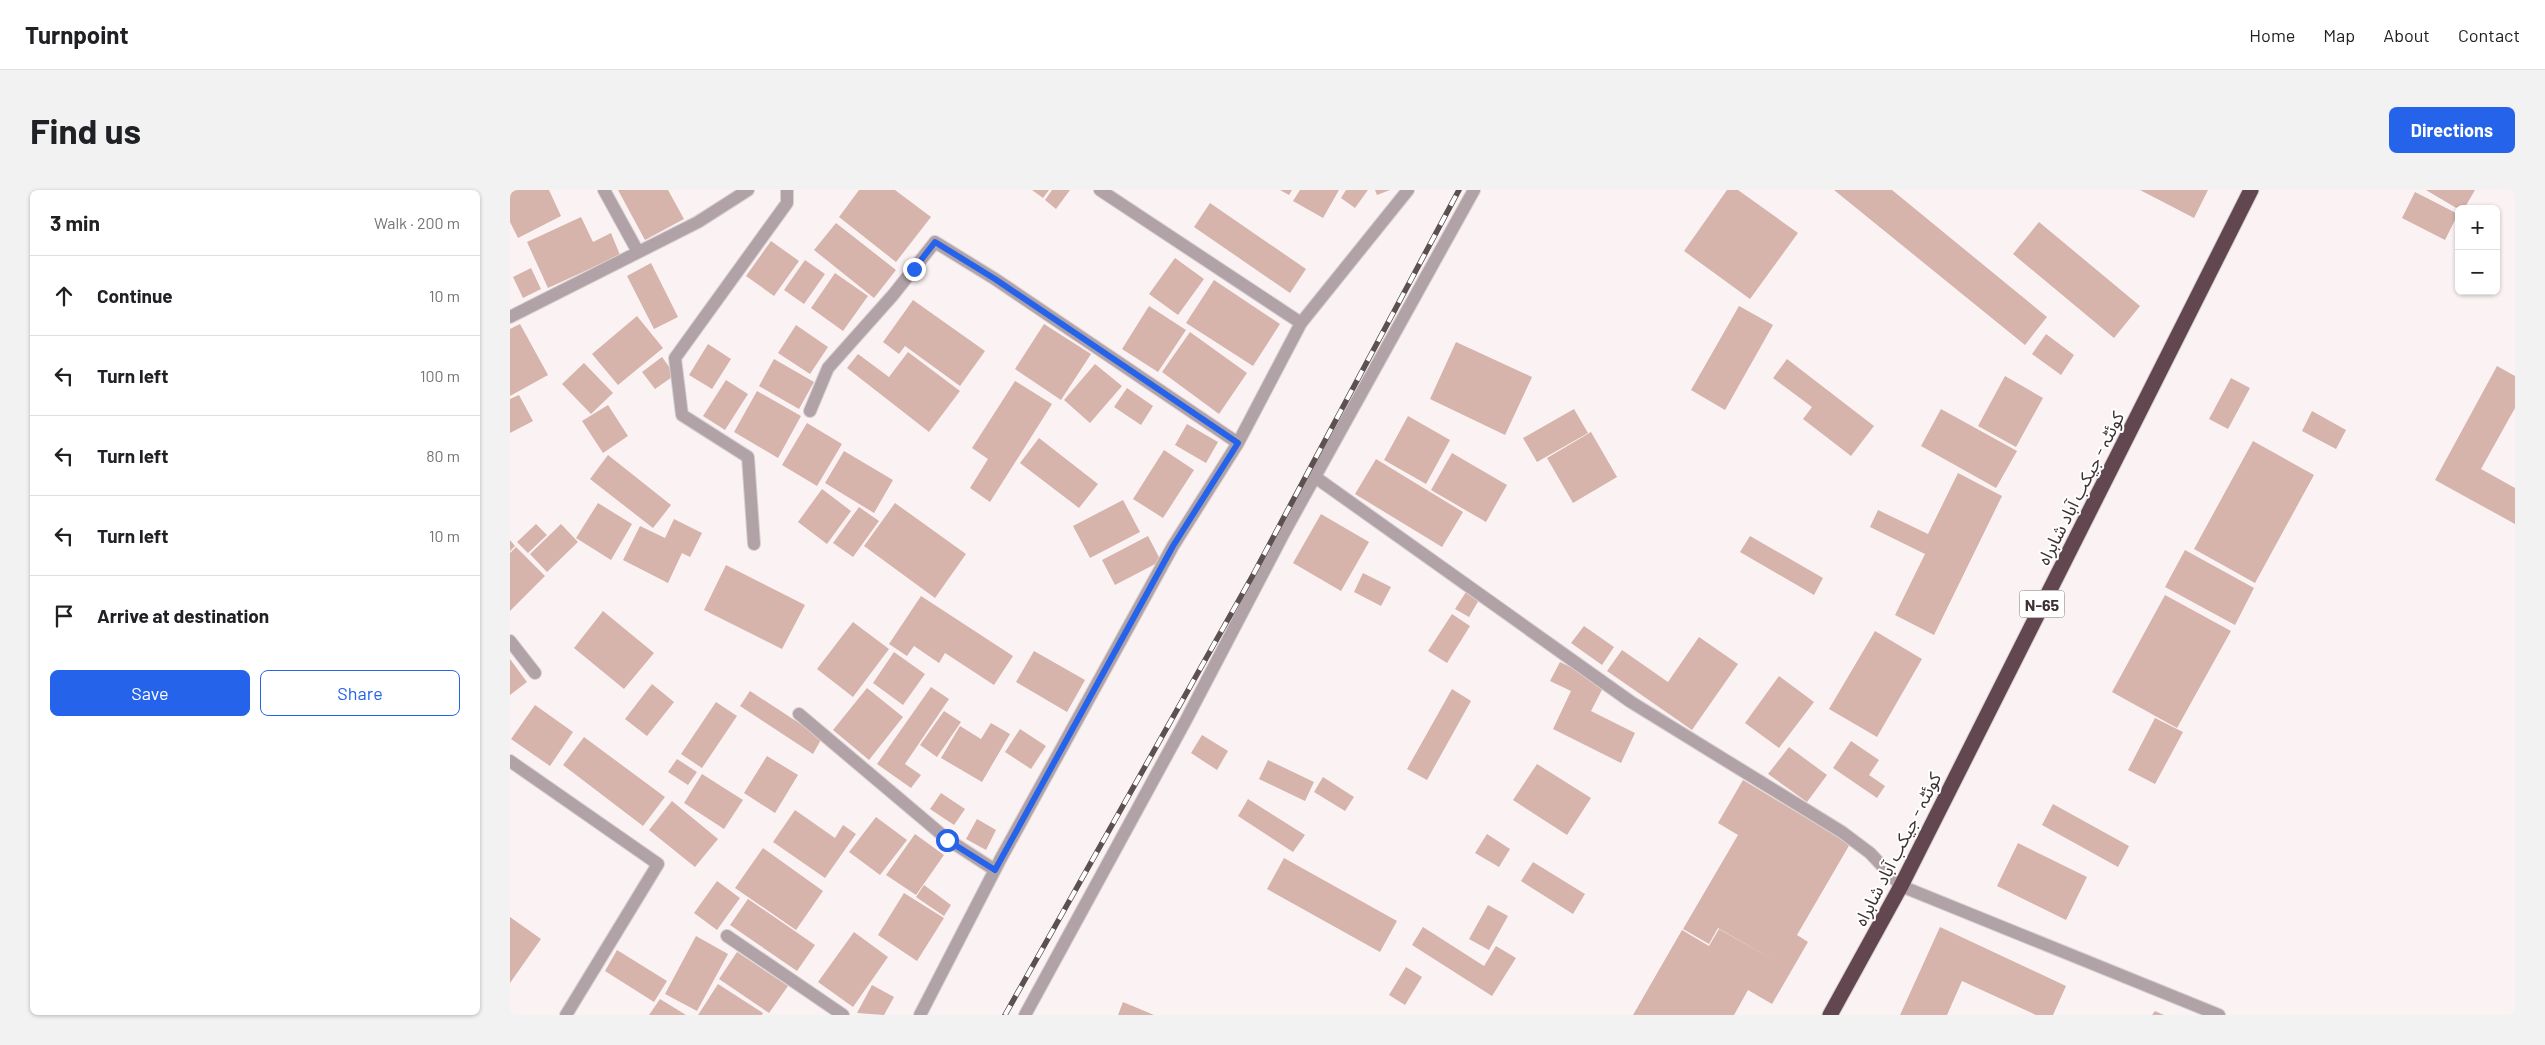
<!DOCTYPE html>
<html lang="en">
<head>
<meta charset="utf-8">
<style>
  :root { --surface:#fff; --page:#f2f2f2; --text:#202124; --muted:#757577; --line:#e0e0e0; --accent:#2563eb }
  body { margin:0; font-family:Barlow,"Noto Sans Arabic",sans-serif; background:var(--page); color:var(--text) }
  .controls { position:absolute; right:15px; top:15px; display:grid; overflow:hidden; border-radius:8px; box-shadow:0 1px 4px #0004 }
  .controls button { width:45px; height:45px; display:grid; place-items:center; padding:0; border:0; border-bottom:1px solid var(--line); background:var(--surface); color:var(--text); font:25px sans-serif }
  .stop { position:absolute; width:15px; height:15px; margin:-11px; border:4px solid #2563eb; border-radius:50%; background:#fff }
  .stop.end { background:#2563eb; border-color:#fff; box-shadow:0 1px 5px #0008 }
  .list { margin:0; padding:0; list-style:none }
  h2 { display:flex; justify-content:space-between; align-items:center; height:65px; margin:0; padding:0 20px; font-size:21px }
  h2 small { font-size:16px; font-weight:400; color:var(--muted) }
  .list li { display:grid; grid-template-columns:32px 1fr auto; gap:15px; align-items:center; box-sizing:border-box; height:80px; padding:0 20px; border-top:1px solid var(--line) }
  .list b { display:block; font-size:19px; white-space:nowrap }
  .list em { font-size:16px; font-style:normal; color:var(--muted) }
  .actions { display:flex; gap:10px; padding:15px 20px }
  .actions a { flex:1; padding:11px 0; border:1px solid var(--accent); border-radius:8px; text-align:center; font-size:18px; color:var(--accent) }
  .actions .main { background:var(--accent); color:#fff }
  .icon { flex:none; width:28px; height:28px; fill:none; stroke:currentColor; stroke-width:2; stroke-linecap:round; stroke-linejoin:round }
  .map { position:relative; flex:none; width:2005px; height:825px; overflow:hidden; border-radius:8px }
  header { display:flex; align-items:center; gap:30px; box-sizing:border-box; height:70px; padding:0 25px; background:var(--surface); border-bottom:1px solid var(--line) }
  header strong { font-size:24px }
  nav { display:flex; gap:28px; margin-inline-start:auto; font-size:18px }
  .intro { display:flex; align-items:center; justify-content:space-between; box-sizing:border-box; height:120px; padding:0 30px }
  h1 { margin:0; font-size:35px }
  .button { padding:12px 22px; border-radius:8px; background:var(--accent); color:#fff; font-size:18px; font-weight:700 }
  main { display:flex; gap:30px; padding:0 30px }
  aside { flex:1; background:var(--surface); border-radius:8px; box-shadow:0 1px 4px #0004 }
  .map>svg:first-child { display:block }
  .building { fill:#d6b3ab }
  .lines { fill:none; stroke-linecap:round; stroke-linejoin:round }
  .street-casing { stroke:#d9d0d0; stroke-width:14 }
  .highway-casing { stroke:#d9d0d0; stroke-width:17 }
  .street { stroke:#b1a2a7; stroke-width:12 }
  .highway { stroke:#624650; stroke-width:15 }
  .rail-casing { stroke:#5c5050; stroke-width:5.5 }
  .rail { stroke:#fff; stroke-width:4; stroke-dasharray:11; stroke-linecap:butt }
  .route { stroke:#2563eb; stroke-width:6 }
  .labels { text-anchor:middle; dominant-baseline:central; stroke-width:4; stroke-linejoin:round; paint-order:stroke }
  .shield { fill:#fff; stroke:#786f6f; stroke-width:1 }
  .shield-label { font-size:16px; font-weight:bold; fill:#3e3131 }
  .street-label { font-size:18px; fill:#3e3131; stroke:#fff }
</style>
</head>
<body>
<header>
<strong>Turnpoint</strong>
<nav><a>Home</a><a>Map</a><a>About</a><a>Contact</a></nav>
</header>
<div class="intro"><h1>Find us</h1><a class="button">Directions</a></div>
<main>
<aside>
<h2>3 min<small>Walk · 200 m</small></h2>
<ul class="list">
<li><svg class="icon" aria-label="ahead" viewBox="0 0 24 24"><path d="M12 20V5M6 11l6-6 6 6"/></svg><div><b>Continue</b></div><em>10 m</em></li>
<li><svg class="icon" aria-label="left" viewBox="0 0 24 24"><path d="M17 20v-9H6M10 6l-5 5 5 5"/></svg><div><b>Turn left</b></div><em>100 m</em></li>
<li><svg class="icon" aria-label="left" viewBox="0 0 24 24"><path d="M17 20v-9H6M10 6l-5 5 5 5"/></svg><div><b>Turn left</b></div><em>80 m</em></li>
<li><svg class="icon" aria-label="left" viewBox="0 0 24 24"><path d="M17 20v-9H6M10 6l-5 5 5 5"/></svg><div><b>Turn left</b></div><em>10 m</em></li>
<li><svg class="icon" aria-label="arrive" viewBox="0 0 24 24"><path d="M6 21V4h12l-3 4 3 4H6"/></svg><div><b>Arrive at destination</b></div></li>
</ul>
<div class="actions"><a class="main">Save</a><a>Share</a></div>
</aside>
<div class="map">
<svg width="2005" height="825" viewBox="0 0 2005 825">
  <rect width="100%" height="100%" fill="#fbf3f3"/>
  <path class="building" d="M0 0H39L51 26 8 48 0 32Z
    M108 0H158L174 29 135 50Z
    M349 0H385L421 27 386 72 329 27Z
    M522 0H539L533 8Z
    M542 0H560L546 19 535 10Z
    M770 0H782L779 5Z
    M790 0H829L813 28 783 11Z
    M836 0H858L845 18 831 8Z
    M865 0H880L867 5Z
    M1217 0H1228L1288 43 1240 109 1174 61Z
    M1324 0H1382L1537 127 1515 155Z
    M1630 0H1698L1684 28Z
    M1916 0H1965L1954 19H1948Z
    M1905 2 1948 24 1935 50 1892 28Z
    M700 13 796 79 780 103 684 37Z
    M71 27 83 52 101 43 110 65 38 98 17 52Z
    M1529 32 1630 116 1604 148 1503 64Z
    M326 33 386 80 364 108 304 60Z
    M261 51 289 71 264 106 236 86Z
    M665 68 694 89 668 125 639 104Z
    M295 70 315 84 294 114 274 100Z
    M141 73 168 127 144 139 117 86Z
    M21 78 31 99 13 108 3 87Z
    M325 83 358 106 333 141 301 118Z
    M704 90 770 134 743 176 676 133Z
    M403 110 475 161 450 196 395 156 389 164 373 152Z
    M639 116 676 140 648 182 612 159Z
    M1229 116 1263 135 1215 220 1181 200Z
    M127 126 153 158 108 195 82 164Z
    M10 134 38 185 0 206V139Z
    M534 134 581 164 551 210 505 179Z
    M286 135 318 157 300 184 268 163Z
    M680 142 737 183 709 224 652 182Z
    M1536 144 1564 165 1551 185 1522 164Z
    M946 152 1022 187 995 245 920 209Z
    M198 154 221 169 202 199 179 185Z
    M398 162 450 201 419 242 337 178 348 164 379 187Z
    M152 167 165 185 145 199 132 182Z
    M264 169 304 192 289 219 249 196Z
    M1277 169 1364 236 1341 266 1293 229 1302 217 1263 188Z
    M74 173 103 203 81 224 52 194Z
    M585 174 612 196 580 233 554 210Z
    M1987 176 2005 186V218L1971 279 2005 298V334L1925 290Z
    M1495 186 1533 208 1506 257 1468 236Z
    M1721 188 1740 198 1718 239 1699 229Z
    M216 190 238 204 215 240 193 226Z
    M505 191 542 214 480 312 460 298 478 269 462 258Z
    M617 198 643 216 631 235 604 217Z
    M247 201 291 226 268 268 224 242Z
    M9 205 23 231 0 243V209Z
    M98 215 118 246 93 263 72 231Z
    M1064 219 1078 243 1027 272 1013 248Z
    M1431 219 1507 261 1486 298 1411 256Z
    M1802 221 1836 240 1826 259 1792 241Z
    M898 226 940 250 916 294 874 270Z
    M297 233 332 254 307 296 272 275Z
    M677 234 708 252 696 273 665 255Z
    M1081 242 1107 287 1063 313 1037 268Z
    M529 248 588 294 569 318 510 273Z
    M1743 251 1804 285 1745 393 1684 359Z
    M654 260 684 280 653 328 623 309Z
    M334 261 383 290 364 323 315 293Z
    M942 263 997 295 976 332 921 300Z
    M98 265 161 315 143 338 80 289Z
    M866 269 953 322 932 357 845 304Z
    M1448 283 1492 306 1424 445 1385 425 1415 364 1360 337 1368 320 1418 344Z
    M312 299 341 321 317 354 288 332Z
    M613 310 630 342 580 368 563 336Z
    M88 313 122 334 101 370 66 348Z
    M385 313 456 364 425 408 354 356Z
    M349 317 369 331 343 367 323 353Z
    M811 324 859 352 831 401 783 373Z
    M164 329 192 343 180 367 172 363 158 393 113 370 130 336 155 348Z
    M26 334 37 345 18 363 7 352Z
    M51 334 68 352 37 382 20 364Z
    M638 346 651 371 605 395 592 370Z
    M1240 346 1313 388 1304 405 1230 362Z
    M0 350 5 356 0 361Z
    M6 357 35 386 0 421V363Z
    M1675 360 1744 398 1725 435 1655 397Z
    M216 375 295 415 272 459 194 420Z
    M853 383 881 397 871 416 844 402Z
    M956 402 969 410 959 427 945 419Z
    M1655 405 1721 441 1667 538 1602 502Z
    M411 406 503 466 484 495 435 463 429 473 404 456 397 466 379 454Z
    M93 421 144 463 114 499 64 458Z
    M942 424 960 436 937 473 918 461Z
    M343 432 379 459 343 507 307 479Z
    M1074 436 1104 457 1092 475 1061 453Z
    M1365 441 1412 469 1367 547 1319 519Z
    M1189 447 1228 474 1182 540 1097 481 1112 460 1158 492Z
    M524 461 575 490 557 522 506 492Z
    M384 462 415 484 393 515 363 493Z
    M0 469 17 492 0 505Z
    M1050 472 1095 494 1081 521 1125 543 1111 573 1043 539 1061 501 1040 491Z
    M1269 486 1304 512 1269 558 1235 533Z
    M142 494 164 512 137 546 115 529Z
    M421 497 439 509 395 574 411 585 401 598 367 574Z
    M357 498 393 527 359 570 323 540Z
    M942 499 961 511 917 590 897 579Z
    M240 501 312 548 303 564 230 516Z
    M206 512 227 526 192 578 171 564Z
    M25 515 63 542 40 576 1 549Z
    M434 521 451 532 427 567 410 555Z
    M1645 528 1673 542 1645 594 1618 580Z
    M481 533 500 544 472 592 431 568 450 536 471 549Z
    M510 539 536 556 521 579 495 562Z
    M692 545 718 561 707 580 681 563Z
    M74 547 155 607 133 636 53 575Z
    M1341 551 1369 570 1359 585 1375 596 1367 608 1323 578Z
    M1279 557 1317 585 1297 612 1258 584Z
    M257 566 288 585 265 623 234 603Z
    M167 569 187 582 178 595 158 582Z
    M758 570 804 592 795 611 749 589Z
    M1027 574 1081 608 1057 645 1003 610Z
    M192 584 233 610 214 639 174 613Z
    M813 587 844 607 835 621 804 602Z
    M1233 590 1340 654 1287 745 1298 752 1262 814 1238 800 1224 825H1123L1172 740 1199 756 1209 739 1274 776 1208 738 1199 754 1173 739 1228 645 1208 633Z
    M431 603 455 619 444 635 420 619Z
    M738 609 795 645 783 662 728 626Z
    M162 611 208 649 185 677 139 640Z
    M1543 614 1619 656 1608 677 1532 635Z
    M285 620 325 648 333 635 346 644 315 688 263 652Z
    M366 627 397 650 370 685 339 662Z
    M467 629 486 640 476 660 456 649Z
    M405 644 434 665 406 705 376 685Z
    M977 644 1000 659 989 677 965 663Z
    M1508 653 1577 687 1556 730 1487 696Z
    M253 658 313 701 286 740 225 698Z
    M774 668 887 731 870 762 757 699Z
    M1023 672 1075 704 1063 724 1011 691Z
    M207 691 230 708 207 740 184 723Z
    M414 695 441 715 434 726 406 707Z
    M394 703 434 728 407 771 368 745Z
    M238 709 305 755 287 781 220 735Z
    M978 715 998 726 979 760 959 749Z
    M0 727 31 749 0 793Z
    M913 737 974 776 986 756 1006 768 982 806 902 755Z
    M1430 737 1556 796 1543 825H1526L1452 791 1437 825H1390Z
    M344 742 378 767 343 817 308 792Z
    M186 746 218 764 187 821 155 804Z
    M107 760 157 791 144 812 95 781Z
    M227 762 278 796 259 823 209 789Z
    M896 777 912 787 895 815 879 805Z
    M208 794 253 823 252 825H188Z
    M362 795 384 807 374 825 347 823Z
    M150 809 176 825H139Z
    M613 812 644 825H608Z
    M1645 821 1654 825H1642Z"/>
  <g class="lines">
    <g class="street-casing">
      <path id="street" d="M94 0 128 62
        M590 0 791 133
        M0 127 188 32 238 0
        M300 221 318 178 383 105 425 52 485 89 728 253
        M805 287 1121 512 1332 642 1360 663 1391 696 1709 825
        M244 354 238 267 172 225 165 168 277 13V0
        M0 451 25 483
        M289 524 437 649 485 680
        M0 571 148 674 56 825
        M217 746 333 825
        M410 825 490 670 663 356 728 253 791 133 898 0
        M515 825 676 530 776 339 964 0"/>
    </g>
    <g class="highway-casing">
      <path id="highway" d="M1320 825 1391 696 1741 0"/>
    </g>
    <use href="#street" class="street"/>
    <use href="#highway" class="highway"/>
    <g class="rail-casing">
      <path id="rail" d="M495 825 743 385 949 0"/>
    </g>
    <use href="#rail" class="rail"/>
  </g>
  <g class="lines">
    <path class="route" d="M404 79 425 52 485 89 728 253 663 356 485 680 437 650"/>
  </g>
  <g class="labels">
    <rect class="shield" x="1509.5" y="400.5" width="45" height="27" rx="4"/>
    <g class="shield-label">
      <text x="1532" y="414">N-65</text>
    </g>
    <g class="street-label">
      <text transform="translate(1570 298) rotate(-63)">کوئٹہ - جیکب آباد شاہراہ</text>
      <text transform="translate(1387 659) rotate(-63)">کوئٹہ - جیکب آباد شاہراہ</text>
    </g>
  </g>
</svg>
<div class="controls">
<button>+</button>
<button>−</button>
</div>
<div class="stop" style="left:437px;top:650px"></div>
<div class="stop end" style="left:404px;top:79px"></div>
</div>
</main>
</body>
</html>
